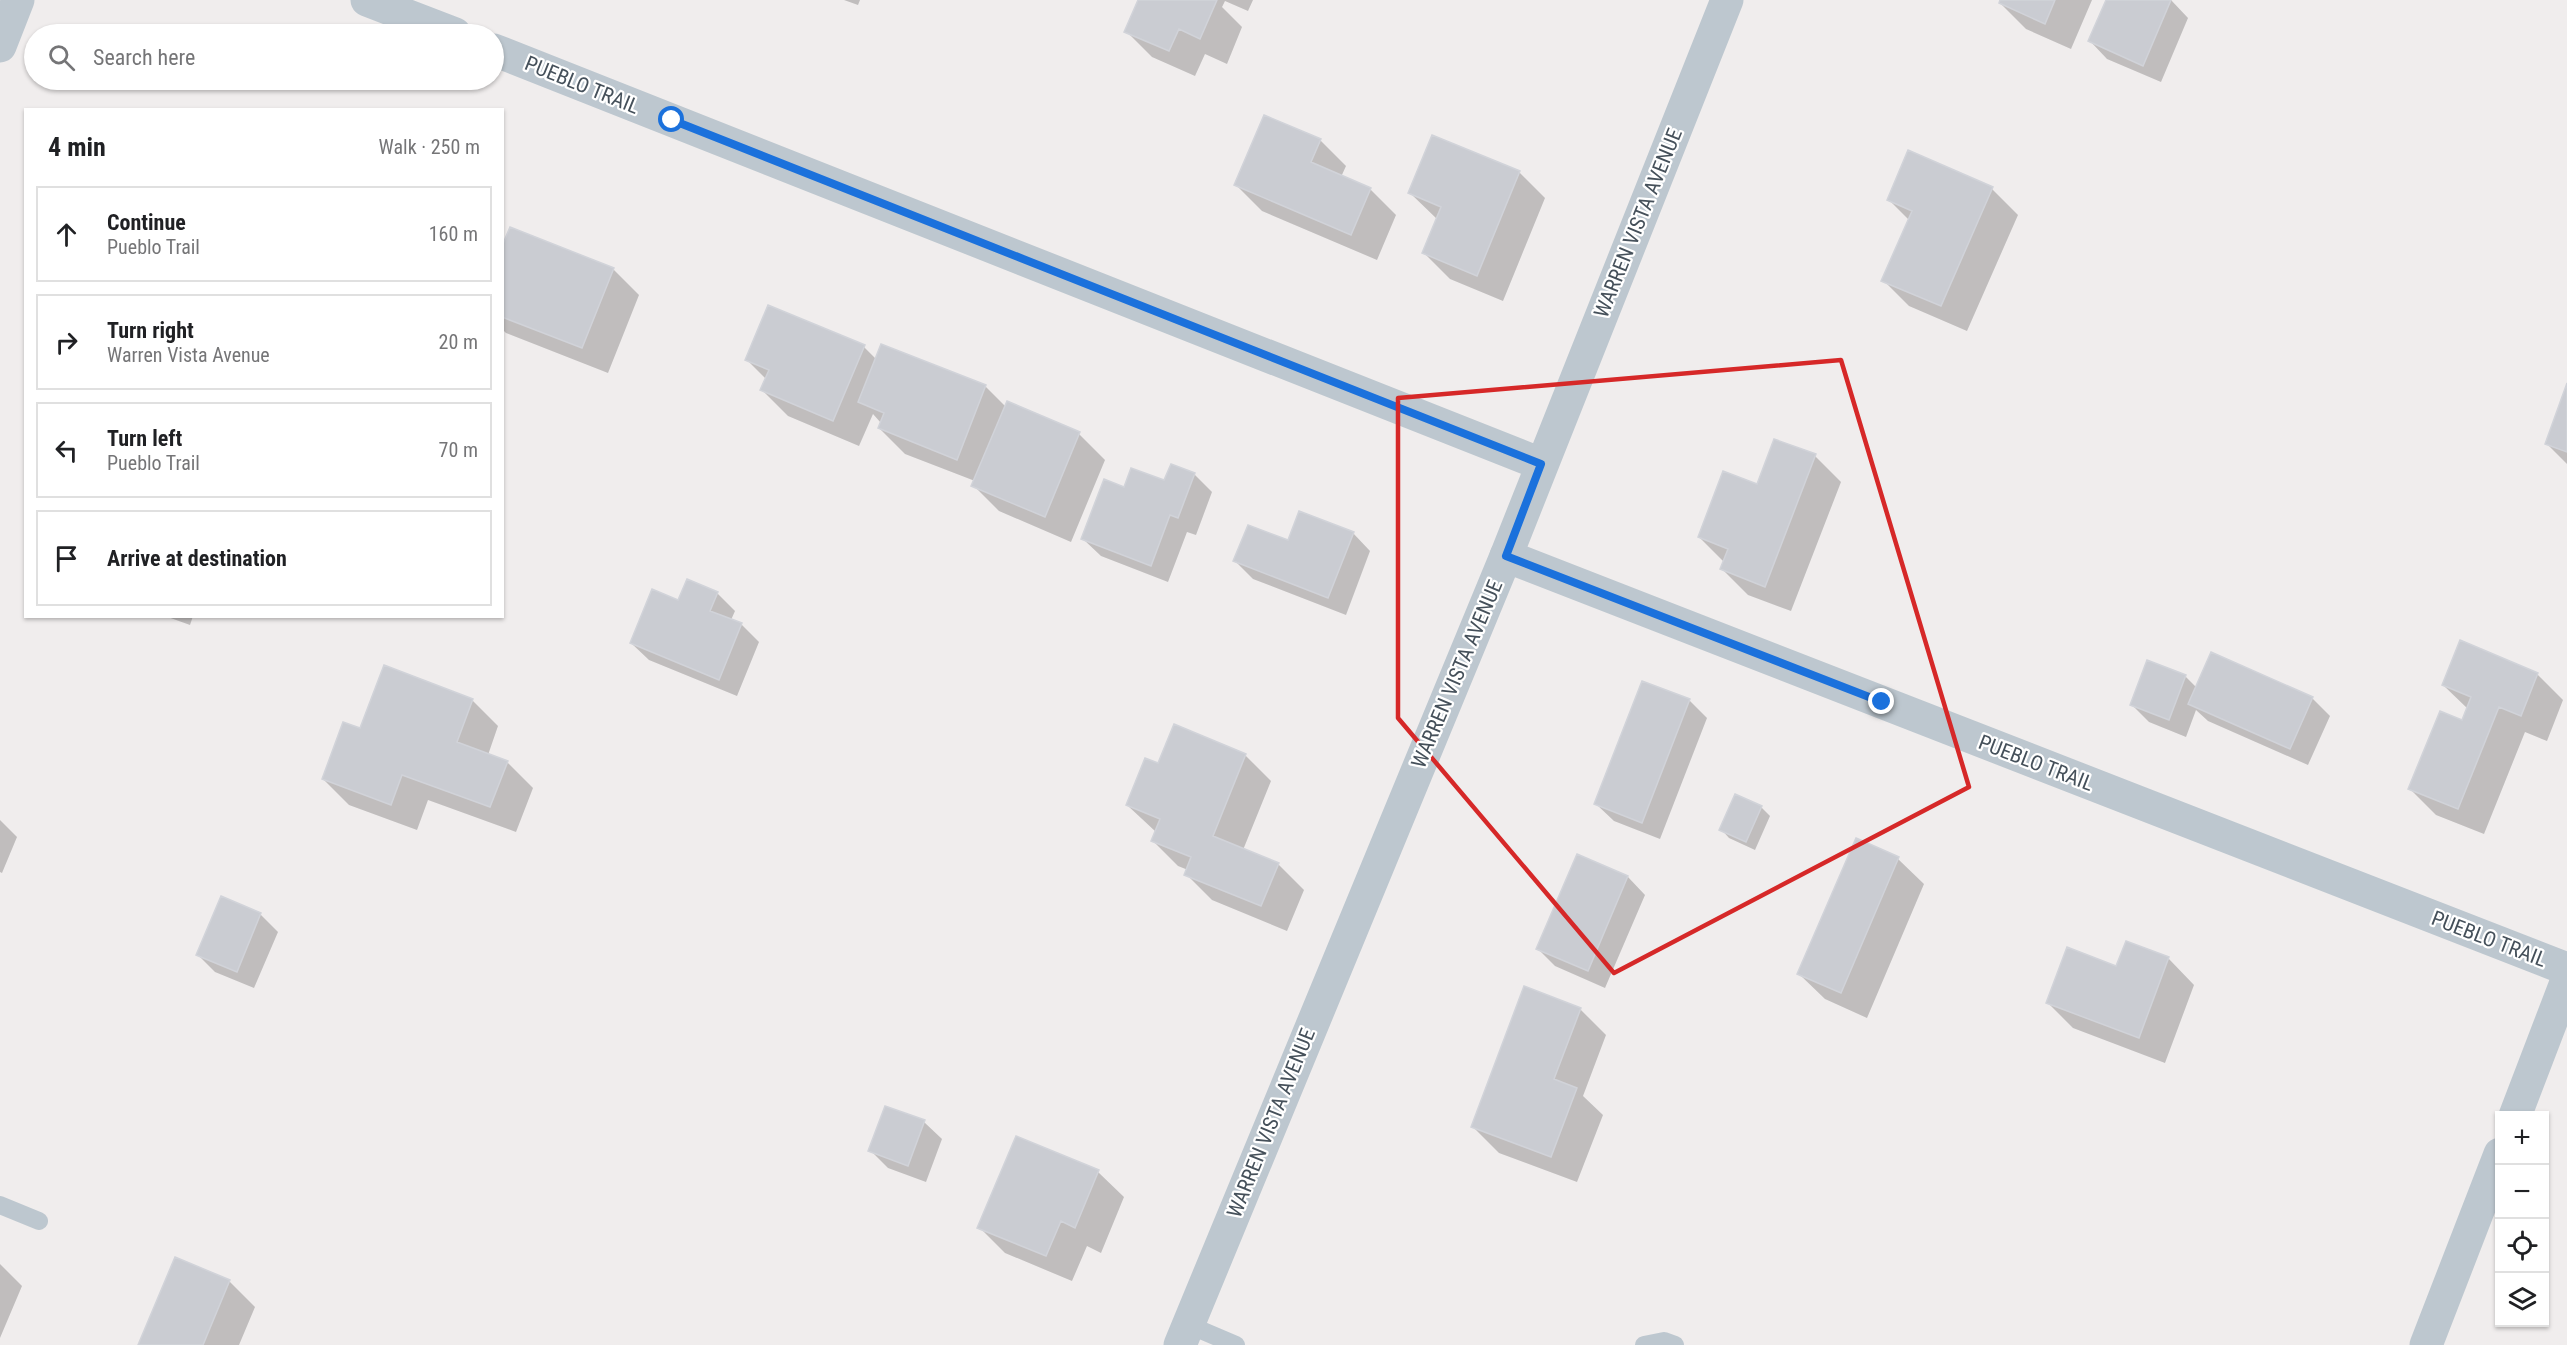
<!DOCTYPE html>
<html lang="en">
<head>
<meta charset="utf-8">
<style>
  :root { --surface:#fff; --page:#f2f2f2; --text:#202124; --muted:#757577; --line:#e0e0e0 }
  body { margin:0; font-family:"Roboto Condensed",sans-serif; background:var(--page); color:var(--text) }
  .controls { position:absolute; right:18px; bottom:18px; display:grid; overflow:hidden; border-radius:0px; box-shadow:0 2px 4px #0004 }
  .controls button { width:54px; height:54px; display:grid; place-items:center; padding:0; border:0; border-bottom:2px solid var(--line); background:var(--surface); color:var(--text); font:30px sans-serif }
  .stop { position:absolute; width:18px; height:18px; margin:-14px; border:4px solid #1b71dc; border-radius:50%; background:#fff }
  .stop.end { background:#1b71dc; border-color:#fff; box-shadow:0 2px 6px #0008 }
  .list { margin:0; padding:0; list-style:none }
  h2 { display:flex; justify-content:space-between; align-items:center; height:78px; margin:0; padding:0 24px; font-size:26px }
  h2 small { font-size:20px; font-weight:400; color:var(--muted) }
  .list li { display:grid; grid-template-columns:39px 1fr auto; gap:18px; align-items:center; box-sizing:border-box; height:96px; margin:0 12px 12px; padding:0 12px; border:2px solid var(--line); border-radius:0px }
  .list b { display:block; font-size:22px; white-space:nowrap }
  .list p { margin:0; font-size:20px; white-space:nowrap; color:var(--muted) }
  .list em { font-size:20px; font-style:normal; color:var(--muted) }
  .icon { flex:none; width:33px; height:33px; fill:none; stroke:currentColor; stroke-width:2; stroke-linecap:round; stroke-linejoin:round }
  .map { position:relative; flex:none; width:2567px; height:1345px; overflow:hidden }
  .search { position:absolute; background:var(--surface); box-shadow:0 2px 4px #0004; left:24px; top:24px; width:480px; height:66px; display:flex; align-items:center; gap:15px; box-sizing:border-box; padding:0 21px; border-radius:33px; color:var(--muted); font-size:22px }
  .panel { position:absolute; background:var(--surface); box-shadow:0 2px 4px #0004; left:24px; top:108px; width:480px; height:510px; border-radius:0px }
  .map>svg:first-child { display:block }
  .shadow { fill:#0003 }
  .building { fill:#caccd2; stroke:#d1d3d9; stroke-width:1.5 }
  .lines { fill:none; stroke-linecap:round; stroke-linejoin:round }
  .service { stroke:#bdc7cf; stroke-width:18 }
  .minor { stroke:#bdc7cf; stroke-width:33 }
  .tertiary { stroke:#bdc7cf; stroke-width:33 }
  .route { stroke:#1b71dc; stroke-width:8 }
  .marked { fill:none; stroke:#d62828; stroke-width:4.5; stroke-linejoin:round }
  .labels { text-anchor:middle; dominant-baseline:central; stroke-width:4.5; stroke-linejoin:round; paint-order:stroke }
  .street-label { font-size:21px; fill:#45505a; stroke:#fff }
</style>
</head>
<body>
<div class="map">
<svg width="2567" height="1345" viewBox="0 0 2567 1345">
  <rect width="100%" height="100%" fill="#f0eded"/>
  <path class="shadow" d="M844 0H860L858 5Z
    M1140 0H1253L1248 11 1225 1 1222 7 1242 27 1227 64 1205 54 1195 76 1152 57 1126 31Z
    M2002 0H2092L2071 49 2026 29 2000 3Z
    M2108 0H2171L2188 18 2161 82 2107 59 2090 41Z
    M1320 140 1346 166 1341 177 1370 189 1396 215 1377 260 1262 211 1236 185Z
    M1519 172 1545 198 1503 301 1450 279 1424 253 1438 220 1410 193Z
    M1992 189 2018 215 1967 331 1909 306 1883 280 1909 220 1889 200Z
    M502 250 613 269 639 295 608 373 506 333 502 329Z
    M769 307 864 347 876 359 985 386 1006 407 1008 403 1079 434 1105 460 1071 542 999 511 973 485 975 481 905 454 879 428 881 423 873 414 859 446 788 416 762 390 766 379 746 359Z
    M2567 387V464L2546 443Z
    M1815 456 1841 482 1791 611 1748 595 1722 569 1724 562 1699 537 1758 486Z
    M1194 474 1212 492 1196 535 1187 532 1168 582 1101 556 1083 539 1165 482Z
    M1353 533 1370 551 1346 615 1253 579 1235 561 1289 542Z
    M717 593 735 611 731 620 742 625 759 642 737 696 649 660 631 643 679 602Z
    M165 616H193L190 625Z
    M2537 674 2563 700 2547 741 2525 732 2484 834 2436 815 2410 789 2463 722 2468 709 2443 685Z
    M2185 676 2197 688 2312 698 2330 716 2308 765 2208 721 2196 710 2186 737 2149 722 2132 705Z
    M472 700 498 726 488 755 507 762 533 788 516 832 428 800 417 830 349 805 323 779 361 730Z
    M1689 700 1707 718 1660 839 1614 821 1596 804Z
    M1245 755 1271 781 1243 850 1278 864 1304 890 1287 931 1212 900 1186 874 1188 870 1178 866 1152 840 1156 832 1127 805 1159 765Z
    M1736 796 1762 808 1770 816 1755 850 1729 838 1721 829Z
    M0 820 17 837 2 873 0 872Z
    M1578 856 1628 877 1645 895 1605 988 1555 966 1538 949Z
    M1898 859 1924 884 1867 1018 1825 999 1799 974Z
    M260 914 278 932 254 988 215 972 198 955Z
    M2127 943 2169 959 2194 985 2165 1063 2073 1028 2047 1002 2117 968Z
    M1580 1009 1606 1035 1583 1096 1603 1115 1577 1182 1499 1153 1473 1127Z
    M886 1108 924 1122 942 1139 926 1182 888 1168 870 1150Z
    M1017 1138 1098 1172 1124 1197 1101 1253 1087 1246 1072 1281 1005 1253 979 1227Z
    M0 1264 22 1286 0 1338Z
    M229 1281 255 1307 239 1345H140Z"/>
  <path class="building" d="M1138 0H1217L1200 39 1179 29 1169 51 1124 32Z
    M2000 0H2055L2045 24 1999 3Z
    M2106 0H2171L2143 66 2088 41Z
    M1264 115 1321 139 1311 162 1371 188 1351 235 1234 185Z
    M1432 135 1520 171 1477 276 1422 253 1441 207 1408 193Z
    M1908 150 1993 187 1941 306 1881 281 1912 211 1887 200Z
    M510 227 614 268 582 348 502 317V246Z
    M768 305 865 345 833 421 760 390 769 370 745 360Z
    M881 344 986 385 957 460 878 428 884 413 858 402Z
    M2567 383V452L2545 444Z
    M1007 401 1080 432 1045 517 971 486Z
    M1774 439 1816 454 1765 587 1720 569 1728 549 1698 537 1723 471 1757 484Z
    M1171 464 1195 473 1178 518 1170 515 1151 566 1081 539 1104 479 1124 487 1131 468 1164 480Z
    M1299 511 1354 532 1328 598 1233 561 1248 525 1288 540Z
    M687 579 718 592 710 611 742 623 719 680 630 643 652 589 678 600Z
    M2460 640 2538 673 2521 716 2499 707 2458 809 2408 789 2440 711 2462 720 2471 697 2442 685Z
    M2211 652 2313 697 2290 749 2188 704Z
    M2147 660 2186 675 2169 720 2130 705Z
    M384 665 473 699 457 742 508 761 490 807 402 775 391 805 322 779 343 722 360 728Z
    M1642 681 1690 699 1642 823 1594 804Z
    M1174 724 1246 754 1213 836 1279 863 1261 906 1184 875 1191 857 1151 841 1160 819 1126 805 1145 758 1158 763Z
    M1735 794 1762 806 1746 842 1719 830Z
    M1856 838 1899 857 1841 993 1797 974Z
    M1577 854 1628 876 1588 971 1536 949Z
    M221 896 261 913 237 972 196 955Z
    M2126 941 2169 957 2139 1038 2046 1003 2067 947 2116 966Z
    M1524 986 1581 1008 1554 1079 1577 1088 1551 1157 1471 1127Z
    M885 1106 925 1120 908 1166 868 1151Z
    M1016 1136 1099 1170 1075 1228 1061 1221 1046 1256 977 1228Z
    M175 1257 230 1280 203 1345H138Z"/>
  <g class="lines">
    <path class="service" d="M0 1205 39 1221
      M1189 1325 1236 1345
      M1644 1345 1664 1341 1675 1345"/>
    <path class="minor" d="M367 0 455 34
      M0 46 18 0
      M494 50 1541 464
      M1506 556 2567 969
      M2515 1116 2567 980
      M2426 1345 2500 1154"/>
    <path class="tertiary" d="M1180 1345 1506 556 1727 0"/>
  </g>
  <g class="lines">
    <path class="route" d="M672 120 1541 464 1506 556 1882 702"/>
  </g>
  <path class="marked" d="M1841 360 1969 787 1614 973 1398 718V398Z"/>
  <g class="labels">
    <g class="street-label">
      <text transform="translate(582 85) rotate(22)">PUEBLO TRAIL</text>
      <text transform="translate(1638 223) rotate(-68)">WARREN VISTA AVENUE</text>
      <text transform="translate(1457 674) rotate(-67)">WARREN VISTA AVENUE</text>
      <text transform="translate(2036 763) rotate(21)">PUEBLO TRAIL</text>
      <text transform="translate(2489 939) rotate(21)">PUEBLO TRAIL</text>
      <text transform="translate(1271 1123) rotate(-68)">WARREN VISTA AVENUE</text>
    </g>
  </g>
</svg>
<div class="controls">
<button>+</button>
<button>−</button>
<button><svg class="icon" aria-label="locate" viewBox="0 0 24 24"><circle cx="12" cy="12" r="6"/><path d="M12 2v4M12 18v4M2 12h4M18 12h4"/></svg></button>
<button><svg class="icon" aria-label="layers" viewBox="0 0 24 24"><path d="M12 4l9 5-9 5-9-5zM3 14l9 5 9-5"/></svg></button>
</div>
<div class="stop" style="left:672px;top:120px"></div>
<div class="stop end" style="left:1882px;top:702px"></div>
<div class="search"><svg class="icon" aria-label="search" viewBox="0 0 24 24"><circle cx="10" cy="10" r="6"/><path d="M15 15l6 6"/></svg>Search here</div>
<section class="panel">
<h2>4 min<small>Walk · 250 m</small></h2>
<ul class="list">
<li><svg class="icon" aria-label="ahead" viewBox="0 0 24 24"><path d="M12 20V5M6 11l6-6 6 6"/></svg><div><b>Continue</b><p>Pueblo Trail</p></div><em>160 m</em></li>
<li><svg class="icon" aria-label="right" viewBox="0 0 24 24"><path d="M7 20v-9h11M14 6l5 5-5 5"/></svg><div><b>Turn right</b><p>Warren Vista Avenue</p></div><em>20 m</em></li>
<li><svg class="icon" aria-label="left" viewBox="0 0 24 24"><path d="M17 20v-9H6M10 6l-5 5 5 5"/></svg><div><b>Turn left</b><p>Pueblo Trail</p></div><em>70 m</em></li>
<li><svg class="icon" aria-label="arrive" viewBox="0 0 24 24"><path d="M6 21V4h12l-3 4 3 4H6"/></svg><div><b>Arrive at destination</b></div></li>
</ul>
</section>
</div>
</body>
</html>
